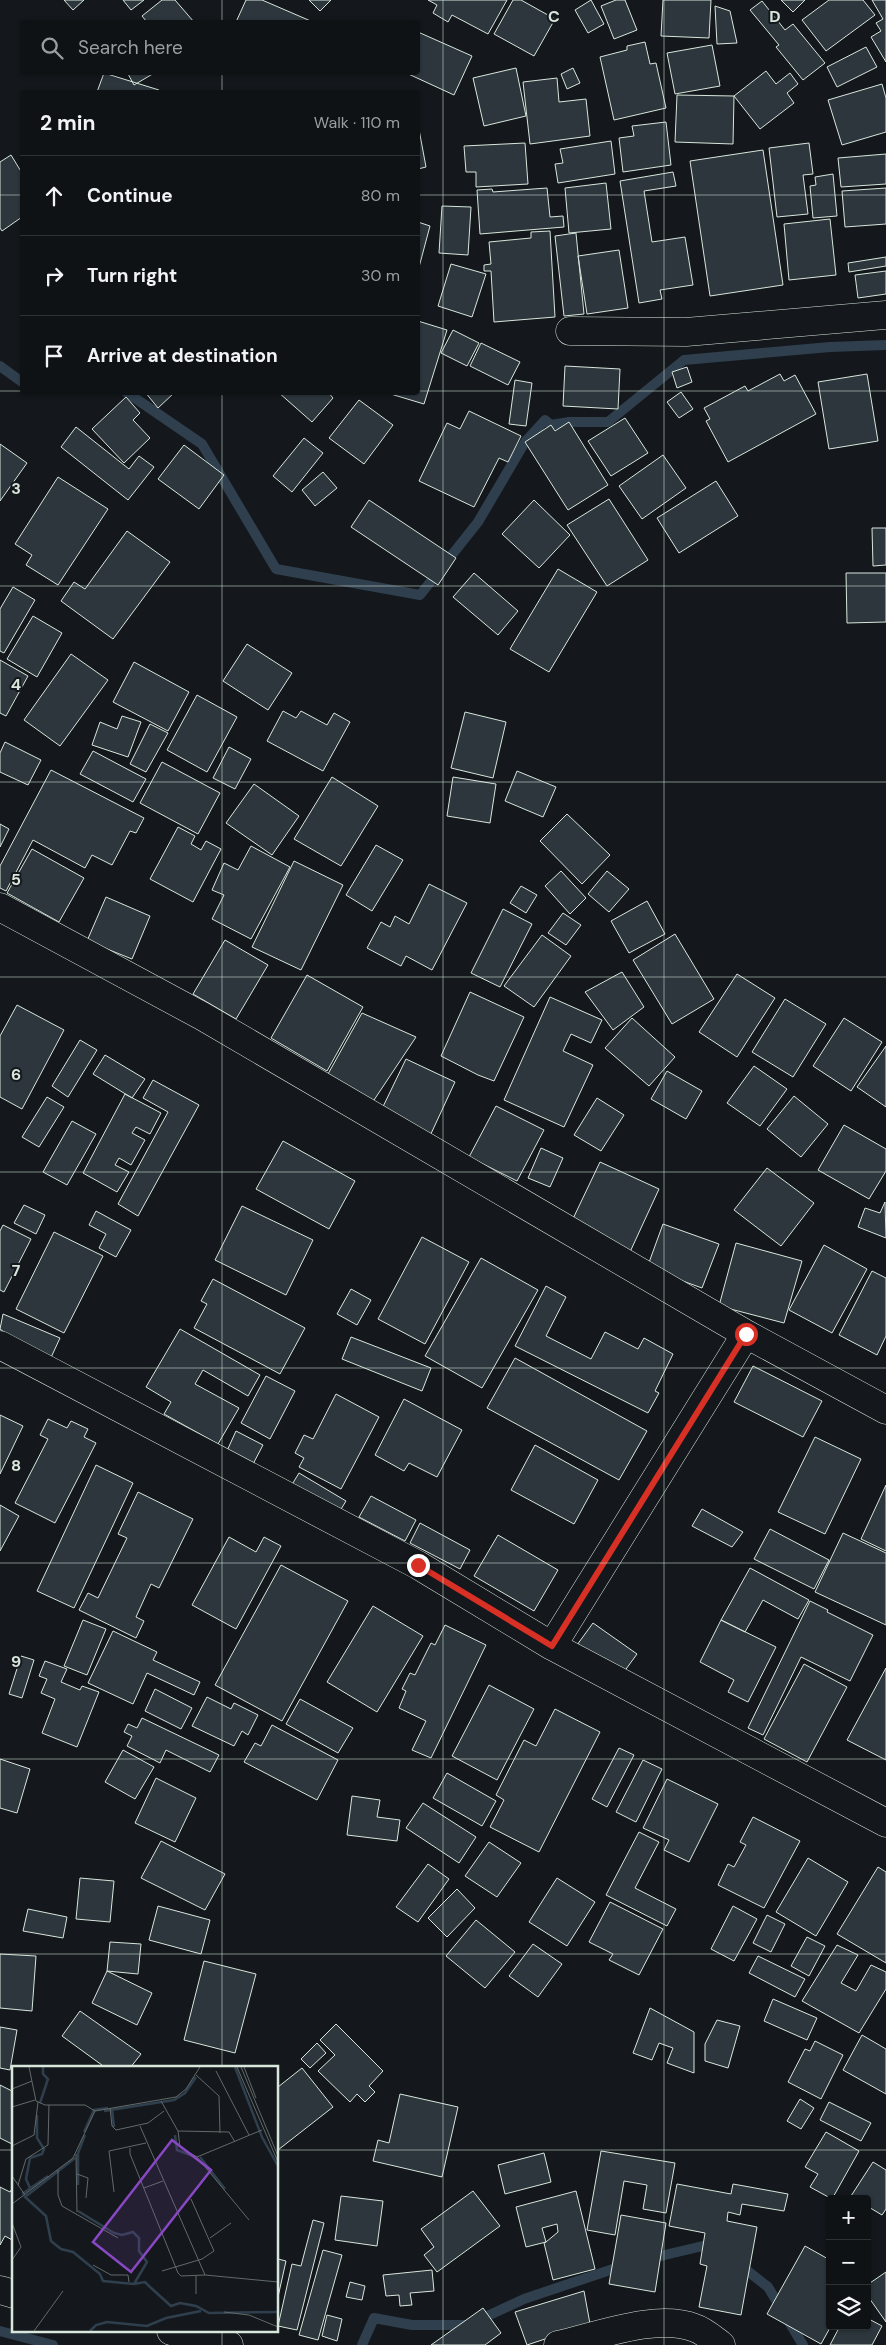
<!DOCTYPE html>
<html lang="en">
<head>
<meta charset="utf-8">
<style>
  :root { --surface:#0f1215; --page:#1d2022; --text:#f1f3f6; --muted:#9b9ea0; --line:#2f3234 }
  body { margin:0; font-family:"DM Sans",sans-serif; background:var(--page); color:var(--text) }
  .controls { position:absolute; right:15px; bottom:15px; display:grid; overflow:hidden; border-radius:5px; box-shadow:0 1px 4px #0004 }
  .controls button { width:45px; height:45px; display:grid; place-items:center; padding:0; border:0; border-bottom:1px solid var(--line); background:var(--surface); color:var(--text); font:25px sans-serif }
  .stop { position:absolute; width:15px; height:15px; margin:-11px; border:4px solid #d93025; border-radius:50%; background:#fff }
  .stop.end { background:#d93025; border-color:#fff; box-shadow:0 1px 5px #0008 }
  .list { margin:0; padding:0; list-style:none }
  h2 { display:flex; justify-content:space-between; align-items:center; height:65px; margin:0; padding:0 20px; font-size:21px }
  h2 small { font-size:16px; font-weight:400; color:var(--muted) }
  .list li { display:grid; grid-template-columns:32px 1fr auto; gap:15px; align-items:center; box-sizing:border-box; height:80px; padding:0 20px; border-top:1px solid var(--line) }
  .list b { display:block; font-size:19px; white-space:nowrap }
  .list em { font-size:16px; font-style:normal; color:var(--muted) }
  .icon { flex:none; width:28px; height:28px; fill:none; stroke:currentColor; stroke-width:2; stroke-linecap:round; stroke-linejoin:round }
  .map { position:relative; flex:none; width:886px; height:2345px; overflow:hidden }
  .search { position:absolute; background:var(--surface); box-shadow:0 1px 4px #0004; left:20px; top:20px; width:400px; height:55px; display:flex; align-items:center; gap:12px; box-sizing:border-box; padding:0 18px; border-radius:5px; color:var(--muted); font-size:19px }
  .panel { position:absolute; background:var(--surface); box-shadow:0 1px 4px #0004; left:20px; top:90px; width:400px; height:305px; border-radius:5px }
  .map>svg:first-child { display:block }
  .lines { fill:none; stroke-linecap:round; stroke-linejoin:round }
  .stream { stroke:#2f3f4d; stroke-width:10 }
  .building { fill:#2c363c; stroke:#d8e6dc; fill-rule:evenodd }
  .minor-casing { stroke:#d8e6dc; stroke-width:29 }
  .minor { stroke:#14181c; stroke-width:28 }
  .route { stroke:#d93025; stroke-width:6 }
  .grid { fill:none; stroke:#d8e6dc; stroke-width:1; stroke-opacity:0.55 }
  .inset-river { fill:none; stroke:#2f3f4d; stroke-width:2.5 }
  .inset-road { fill:none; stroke:#626a69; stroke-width:1 }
  .view { fill:#8948c3; fill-opacity:0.15; stroke:#8948c3; stroke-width:2.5 }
  .inset-edge { fill:none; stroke:#d8e6dc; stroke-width:2.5 }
  .grid-label { font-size:16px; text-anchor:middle; font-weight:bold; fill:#d8e6dc; stroke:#14181c; stroke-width:4; stroke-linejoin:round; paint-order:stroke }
</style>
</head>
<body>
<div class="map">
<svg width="886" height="2345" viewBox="0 0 886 2345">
  <rect width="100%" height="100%" fill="#14181c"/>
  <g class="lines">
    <path class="stream" d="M0 366 22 382
      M126 392 202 444 276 569 420 595 478 522 525 442 545 420 551 425 569 422H608L684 360 830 347 886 345
      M648 2259 711 2244 714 2246
      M740 2265 768 2287 803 2345
      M0 2331 53 2345
      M362 2345 374 2318 412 2325H468L524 2299 625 2265"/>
  </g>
  <path class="building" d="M64 0H84L73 10Z
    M123 0H144L131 10Z
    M162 0H175L194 22H147L142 16Z
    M246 0H262L313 22H236Z
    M309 0H331L320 11Z
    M428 0H507L488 34 452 15 448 22 433 13 437 5Z
    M513 0H521L555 19 534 56 494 34Z
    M591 0 604 24 588 33 575 10Z
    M616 0H625L637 30 614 39 601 6Z
    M663 0H711L709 38 661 36Z
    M781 0H805L793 12Z
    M829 0H863L875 15 826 51 802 20Z
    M872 0H886V62L871 37 881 31 876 23 883 19Z
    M762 1 785 30 793 24 825 63 803 80 776 47 779 45 750 10Z
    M715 6 730 11 737 43 717 44Z
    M418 32 472 56 454 95 404 72H418Z
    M645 42 650 64 656 63 666 108 614 120 600 57 627 50V46Z
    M712 45 720 86 675 94 667 53Z
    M866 47 877 67 837 87 827 67Z
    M516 68 526 116 484 126 473 78Z
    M573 68 580 83 567 89 561 74Z
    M766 71 776 84 790 73 798 84 787 93 794 103 760 129 734 96Z
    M127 72H156L134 85Z
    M104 73 159 90 158 92H97Z
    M557 78 559 102 586 99 590 136 530 144 523 82Z
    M882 84 886 98V132L842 145 828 100Z
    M677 95 734 96 733 144 675 142Z
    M666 122 671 165 623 172 619 138 634 136 632 126Z
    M418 124 426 167 418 169Z
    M611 141 615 174 558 183 555 164 563 163 560 149Z
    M525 143 528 184 476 187V172H466L464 146Z
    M809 143 813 174 803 175 808 214 777 217 769 148Z
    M763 150 783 285 710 296 690 161Z
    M886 154V184L841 187 838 158Z
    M11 155 22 173V217L2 231 0 228V162Z
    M673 172 676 186 644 191 652 242 685 237 693 285 660 290 662 299 639 303 620 181Z
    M833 174 837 216 813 218 810 186 816 185 815 177Z
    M606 183 611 229 569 233 565 188Z
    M547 188 550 217 563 216 564 227 480 234 477 190 492 189 493 192Z
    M886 188V224L845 227 842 191Z
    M442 206 471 207 468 255 439 253Z
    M830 219 836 275 789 280 784 224Z
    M418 222 430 226 418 271Z
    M550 231 555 317 494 322 491 271H484V265L491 264 489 242 531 238V232Z
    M576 233 584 314 564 316 555 236Z
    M619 250 628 308 587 314 578 256Z
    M886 257V266L849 272 848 263Z
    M451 264 486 274 472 317 438 306Z
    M886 271V294L858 298 855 275Z
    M418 321 447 330 424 404 384 392H418Z
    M453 330 479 343 467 366 441 353Z
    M481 343 520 362 508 385 470 366Z
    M565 366 620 369 618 409 563 406Z
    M687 367 692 382 677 388 672 372Z
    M780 374 784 381 795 375 816 414 728 462 706 421 710 419 704 408 745 386 748 391Z
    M867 374 878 441 829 449 818 382Z
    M515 380 532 383 526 426 509 424Z
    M145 392H173L174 393 158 408Z
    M278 392H328L333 398 312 422Z
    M681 392 693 409 679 418 667 402Z
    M126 397 140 413 133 420 150 438 124 463 92 429Z
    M359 400 393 425 364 464 329 438Z
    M469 411 521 436 508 462 499 458 474 507 419 481 447 423 460 429Z
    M625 418 648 453 611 476 588 441Z
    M569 422 608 485 568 510 525 442 551 425 555 431Z
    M76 427 129 469 139 456 154 467 128 500 61 447Z
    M304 438 323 453 292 492 273 476Z
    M0 444 27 463 0 501Z
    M184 445 224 475 199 509 158 479Z
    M663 455 686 488 642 519 619 486Z
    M323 472 337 488 315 506 302 490Z
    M58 477 108 509 58 585 26 565 32 555 15 544Z
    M716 481 738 516 679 553 657 518Z
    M609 499 648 560 607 586 567 525Z
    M369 500 456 558 438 585 351 527Z
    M534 500 570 535 539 568 502 534Z
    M872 528H886V565L873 566Z
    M127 531 170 562 113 639 61 601 74 582 85 589Z
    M558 569 597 592 549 672 510 649Z
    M474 573 518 611 498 635 453 597Z
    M846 573H886V622L847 623Z
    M13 587 35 600 4 653 0 651V609Z
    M33 616 62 633 37 677 7 659Z
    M247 644 292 673 268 710 223 681Z
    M71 654 108 680 60 746 24 720Z
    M0 660 28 676 6 716 0 713Z
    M134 662 189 692 168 731 113 702Z
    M197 695 237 717 207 772 167 750Z
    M283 711 296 718 301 711 327 725 334 713 350 722 323 771 267 741Z
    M465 712 506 722 493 778 451 768Z
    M122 716 141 722 128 757 92 745 100 722 117 729Z
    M150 724 168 733 146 772 130 764Z
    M5 742 41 760 28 785 0 772V753Z
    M229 747 251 759 235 789 213 778Z
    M93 751 146 779 133 802 80 774Z
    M162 762 220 793 198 834 140 803Z
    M51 770 144 818 136 833 130 831 112 865 92 855 85 868 33 840 6 891 0 888V866Z
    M517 771 556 787 543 817 505 801Z
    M332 777 378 806 341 866 294 839Z
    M453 777 496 784 490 823 447 816Z
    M254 784 299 816 272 855 226 823Z
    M567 814 610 855 582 884 540 841Z
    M0 824 9 829 0 847Z
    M178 827 195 836 191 844 201 850 206 841 221 849 193 902 150 879Z
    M376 845 403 860 372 911 346 895Z
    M251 846 290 867 251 939 212 919 224 895 212 890 224 863 238 870Z
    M32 849 84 878 59 922 7 893Z
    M294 861 343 885 301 970 252 947Z
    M561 871 586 898 570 914 545 886Z
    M607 871 629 889 609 912 588 894Z
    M429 884 467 903 432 970 406 956 401 966 367 948 381 922 390 927 395 916 409 924Z
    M521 886 537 895 526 913 510 903Z
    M106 897 150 916 132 959 87 941Z
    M647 901 665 934 629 953 611 921Z
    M503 909 532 924 500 987 471 973Z
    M563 913 581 925 566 945 548 933Z
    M675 934 714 999 672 1024 633 960Z
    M542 935 571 956 534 1007 504 986Z
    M225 940 268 965 236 1019 193 994Z
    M622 972 644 1007 613 1030 585 992Z
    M737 974 775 998 737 1057 699 1032Z
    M307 975 363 1007 327 1071 271 1038Z
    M470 992 524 1017 494 1081 478 1075 441 1056Z
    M550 997 602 1020 591 1043 571 1034 563 1051 593 1065 564 1127 504 1100Z
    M785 999 826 1024 793 1077 752 1052Z
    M17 1005 64 1030 22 1109 0 1097V1036Z
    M362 1013 416 1037 372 1103 328 1074Z
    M632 1018 675 1057 649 1086 605 1048Z
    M844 1018 882 1042 851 1091 813 1066Z
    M80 1040 97 1050 68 1097 52 1086Z
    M886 1046V1107L857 1087Z
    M105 1055 145 1079 132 1098 93 1074Z
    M406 1059 455 1082 429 1138 379 1115Z
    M754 1066 787 1089 760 1126 727 1103Z
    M667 1071 702 1091 686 1119 651 1099Z
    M153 1080 199 1105 138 1216 118 1204 168 1112 143 1098Z
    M125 1094 161 1113 150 1134 136 1127 132 1133 145 1140 131 1165 119 1158 115 1165 129 1172 117 1192 83 1173Z
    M794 1096 828 1124 801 1157 767 1129Z
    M47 1097 64 1107 39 1147 22 1137Z
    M597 1098 624 1115 601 1151 574 1135Z
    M496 1106 544 1130 517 1181 469 1157Z
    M72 1121 96 1134 67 1185 43 1172Z
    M844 1125 886 1149V1171L869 1199 818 1170Z
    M283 1141 355 1181 329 1229 256 1189Z
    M541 1148 563 1158 550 1187 528 1178Z
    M600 1162 659 1189 630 1252 570 1225Z
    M767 1168 814 1203 781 1246 734 1210Z
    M885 1202 886 1238 858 1227 865 1208 880 1213Z
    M24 1205 45 1215 36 1234 14 1223Z
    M242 1206 313 1240 286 1295 215 1260Z
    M96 1211 131 1230 116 1257 99 1248 106 1234 89 1225Z
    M663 1224 719 1244 702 1288 647 1268Z
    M3 1225 31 1239 4 1292 0 1290V1231Z
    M54 1232 103 1256 64 1333 16 1309Z
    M422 1237 469 1262 425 1344 378 1319Z
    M736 1243 802 1261 784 1323 719 1306Z
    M824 1245 867 1269 832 1333 789 1310Z
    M481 1258 538 1290 482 1388 425 1356Z
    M872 1271 886 1278V1336L877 1355 839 1335Z
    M213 1279 305 1328 280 1374 194 1328 207 1304 201 1301Z
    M546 1286 566 1297 546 1336 591 1359 605 1332 638 1349 644 1338 673 1354 655 1391 659 1393 648 1413 515 1346Z
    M351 1289 371 1300 357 1325 337 1314Z
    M3 1314 60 1338 48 1364 0 1329Z
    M180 1329 260 1375 248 1396 203 1370 195 1384 239 1408 218 1444 164 1414 171 1402 146 1387Z
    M351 1337 431 1368 422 1391 342 1359Z
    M515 1358 647 1431 619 1480 487 1408Z
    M753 1366 822 1401 803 1437 734 1402Z
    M266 1376 295 1391 270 1439 241 1423Z
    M336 1394 379 1417 341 1489 299 1467 304 1458 295 1453 304 1435 313 1439Z
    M404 1399 462 1430 437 1477 409 1463 404 1471 375 1455Z
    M0 1415 23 1426 0 1474Z
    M48 1419 67 1428 71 1421 88 1429 84 1437 96 1443 55 1523 15 1503 48 1439 40 1435Z
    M236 1431 263 1445 252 1466 226 1453Z
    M815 1437 861 1459 825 1534 778 1512Z
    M535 1445 598 1480 574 1524 511 1490Z
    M96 1465 133 1483 74 1608 37 1591Z
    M299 1473 346 1501 335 1519 288 1491Z
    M886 1485V1551L861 1539Z
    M138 1492 193 1519 159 1588 151 1584 136 1617 144 1621 136 1638 79 1610 88 1593 98 1598 127 1538 118 1534Z
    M371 1496 416 1520 405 1541 359 1517Z
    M0 1505 19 1516 0 1551Z
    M702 1509 743 1532 732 1547 692 1526Z
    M420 1523 470 1550 460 1569 410 1543Z
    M770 1529 829 1560 814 1589 754 1559Z
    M843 1533 886 1553V1625L815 1592Z
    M498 1535 558 1570 534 1611 474 1576Z
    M229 1537 256 1552 264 1537 281 1546 236 1629 192 1605Z
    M281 1565 348 1601 282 1721 215 1685Z
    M750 1568 809 1600 798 1619 763 1600 745 1632 721 1620Z
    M810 1601 828 1610 827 1612 873 1635 850 1681 801 1657 763 1735 748 1728Z
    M373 1606 423 1636 377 1712 327 1682Z
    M83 1620 106 1629 87 1675 64 1666Z
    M721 1620 776 1647 748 1702 728 1692 734 1680 700 1662Z
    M593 1623 637 1654 621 1676 577 1645Z
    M445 1625 486 1645 431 1758 412 1750 426 1721 399 1708 406 1691 402 1689 410 1673 415 1675 431 1643 435 1645Z
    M113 1631 157 1652 153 1660 200 1682 194 1695 147 1673 133 1704 88 1683Z
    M21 1656 34 1660 22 1698 9 1694Z
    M45 1661 67 1669 61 1682 80 1690 82 1686 99 1692 77 1747 42 1733 55 1699 41 1693 47 1679 39 1676Z
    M804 1664 847 1687 807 1762 764 1739Z
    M886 1668V1760L847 1740Z
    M489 1685 534 1709 497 1780 452 1756Z
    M155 1689 192 1708 181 1729 145 1711Z
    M207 1697 231 1709 234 1703 258 1715 248 1735 242 1731 234 1746 192 1726Z
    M300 1699 353 1728 338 1753 286 1724Z
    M555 1709 600 1732 539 1852 490 1827 504 1800 496 1795 524 1740 536 1746Z
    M142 1718 219 1755 210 1772 166 1750 160 1763 127 1746 132 1736 124 1732 128 1724 137 1728Z
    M272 1725 338 1760 317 1800 244 1762 255 1743 261 1746Z
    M619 1748 634 1755 607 1807 592 1799Z
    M123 1750 154 1767 135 1799 105 1782Z
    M0 1759 30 1769 17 1813 0 1808Z
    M643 1760 662 1769 636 1822 616 1812Z
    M447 1773 496 1801 482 1826 433 1798Z
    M156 1778 196 1798 175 1842 135 1823Z
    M667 1779 718 1804 689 1862 664 1850 669 1840 643 1828Z
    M352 1796 380 1800 377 1817 400 1820 397 1841 347 1835Z
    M423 1803 476 1837 459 1863 406 1828Z
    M753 1817 800 1841 764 1908 718 1885 728 1864 734 1867 746 1845 740 1842Z
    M639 1832 659 1842 635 1888 676 1909 667 1926 606 1895Z
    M161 1841 225 1874 205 1910 141 1878Z
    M489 1842 521 1863 497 1897 465 1876Z
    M808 1858 848 1882 816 1936 776 1912Z
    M428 1864 449 1879 418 1922 396 1907Z
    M878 1867 886 1872V1963L837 1934Z
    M80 1878 114 1881 110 1922 76 1919Z
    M557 1878 595 1902 567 1946 529 1922Z
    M457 1889 475 1908 447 1937 428 1918Z
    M610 1902 663 1929 639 1975 609 1960 613 1954 589 1942Z
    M158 1906 210 1920 201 1954 149 1940Z
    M733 1906 757 1919 734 1961 711 1949Z
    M28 1909 67 1917 63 1938 23 1931Z
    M767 1915 785 1924 771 1952 753 1943Z
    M476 1920 515 1952 485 1988 446 1956Z
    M807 1937 825 1946 809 1976 791 1966Z
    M110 1942 141 1944 138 1974 107 1971Z
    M533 1944 562 1964 538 1997 509 1976Z
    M837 1945 858 1955 841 1983 856 1991 871 1965 886 1972V1989L859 2033 802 2001Z
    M0 1954 36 1956 32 2011 0 2008Z
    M758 1956 805 1979 795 1997 749 1973Z
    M204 1961 256 1974 235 2053 184 2040Z
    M107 1971 152 1993 137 2025 92 2003Z
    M773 1999 817 2018 807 2040 764 2021Z
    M650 2008 694 2032V2073L667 2063 673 2048 659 2043 652 2060 633 2053Z
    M80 2011 141 2054 130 2068H106L62 2036Z
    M717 2020 740 2026 728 2068 705 2061V2044Z
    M336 2024 383 2071 369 2086 375 2092 365 2102 357 2094 350 2102 318 2071 335 2055 320 2040Z
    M0 2027 17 2030 10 2070 0 2068Z
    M862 2035 886 2049V2094L843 2070Z
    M815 2041 843 2055 821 2099 788 2082 805 2049 810 2051Z
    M317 2043 326 2053 310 2068 301 2059Z
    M302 2068 333 2107 278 2150V2087Z
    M0 2085 14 2092V2145L0 2138Z
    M400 2094 458 2107 442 2177 373 2161 378 2140 389 2143Z
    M800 2099 814 2108 801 2129 787 2121Z
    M829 2102 871 2123 861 2141 820 2120Z
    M826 2132 859 2151 832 2199 810 2187 818 2174 805 2167Z
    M601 2151 675 2163 666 2213 643 2209 647 2185 624 2181 615 2235 587 2230Z
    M544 2153 551 2182 505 2194 498 2165Z
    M873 2162 886 2170V2209L882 2215 867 2206V2199H856L851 2196Z
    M677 2184 731 2194 733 2184 788 2194 784 2211 742 2204 740 2215 728 2212 727 2221 757 2227 741 2315 699 2307 707 2266 700 2264 705 2233 669 2226Z
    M14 2185V2241L5 2236 0 2245V2187L10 2192Z
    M473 2191 500 2226 437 2272 424 2255 434 2247 421 2229Z
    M576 2191 595 2269 553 2280 544 2243 546 2242 526 2247 516 2207ZM557 2224 558 2232 546 2242 542 2228Z
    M341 2196 383 2201 377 2246 335 2240Z
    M621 2215 666 2223 655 2292 609 2284Z
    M313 2220 324 2223 297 2330 278 2326 292 2264 301 2266Z
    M805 2246 830 2260 831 2326 821 2344 767 2314Z
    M323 2250 342 2255 318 2340 299 2335Z
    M278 2259 286 2261 278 2297Z
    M432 2270 434 2291 410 2293 412 2305 400 2306 399 2295 386 2296 383 2275Z
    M886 2272V2322L867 2295V2285Z
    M350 2282 365 2286 362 2300 346 2297Z
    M584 2291 590 2324 527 2345 515 2312Z
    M483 2308 501 2333 485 2345H431Z
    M327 2315 342 2319 337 2341 322 2336Z
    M867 2318 882 2326 872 2345H830L840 2326H867Z"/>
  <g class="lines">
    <g class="minor-casing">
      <path id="minor" d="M570 331 686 332 886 315
        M0 907 202 1016 746 1334 886 1410
        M0 1345 418 1565 552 1646 886 1823
        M552 1646 746 1334
        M0 2290 14 2294
        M171 2331 229 2345
        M558 2345C598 2336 656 2313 695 2328 704 2331 713 2339 721 2345"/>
    </g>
    <use href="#minor" class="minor"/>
  </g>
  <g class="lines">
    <path class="route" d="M418 1565 552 1646 746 1334"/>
  </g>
  <path class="grid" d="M222 0V22M443 0V2345M664 0V2345M222 72V92M0 195H22M418 195H886M0 391H22M418 391H886M222 392V2068M0 586H886M0 782H886M0 977H886M0 1172H886M0 1368H886M0 1563H886M0 1759H886M0 1954H886M0 2150H14M278 2150H886M222 2331V2345"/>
  <g transform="translate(12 2066)">
    <rect width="266" height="266" fill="#14181c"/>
    <path class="inset-river" d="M223 1 250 71 266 100M28 37 36 13 31 8V1M100 43 102 61M92 45 162 34 173 27 184 11M72 66 82 44 96 42M163 69 165 84 184 91M188 91 213 123M66 119V87L73 69M18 122 14 113 18 92 30 88 32 83 25 72V49M10 128 36 110M12 130 34 150 39 175 49 183 61 186 88 208 91 215 122 218 133 216 138 221M13 131 63 92M66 145 102 167 110 169 121 166 127 172V185L135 196 122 218M138 221 159 240 168 237 184 240 197 247 266 246M78 265 84 259 95 256 135 260 154 252 189 245"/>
    <path class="inset-road" d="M17 1 24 35 33 39H73L83 45M225 1 266 96M229 1 266 90M232 1 244 32M204 5 237 69M184 9 207 30 208 67M0 23 20 15M149 35 166 65 168 81 185 91 237 154M0 41 23 34M98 42 100 60 104 64 136 57 152 45M128 60 193 209 266 216M166 65 217 66 223 76M0 80 22 69 26 36M118 82V88L166 207 169 210 193 209M64 88 65 146M185 91 250 64M46 104V129L50 140 106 172M65 108 76 112 74 132M0 110 13 129M6 119 14 93 36 79 37 39M132 122 151 115M102 126 97 85 134 77M0 138 61 92 83 45 164 31 174 23 188 1M0 157 9 181 0 194M198 172 219 157M81 199 99 209H116L117 216M150 205 190 193 202 185 179 133M184 228V210M212 246 237 249 266 261M22 265 51 225"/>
    <path class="view" d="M160 74 199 104 119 206 81 176Z"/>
    <rect width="266" height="266" class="inset-edge"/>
  </g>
  <g class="grid-label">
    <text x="554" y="22">C</text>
    <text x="775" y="22">D</text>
    <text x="16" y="494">3</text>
    <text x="16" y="690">4</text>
    <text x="16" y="885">5</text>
    <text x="16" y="1080">6</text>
    <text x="16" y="1276">7</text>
    <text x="16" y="1471">8</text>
    <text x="16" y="1667">9</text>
  </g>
</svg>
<div class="controls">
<button>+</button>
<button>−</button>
<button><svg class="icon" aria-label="layers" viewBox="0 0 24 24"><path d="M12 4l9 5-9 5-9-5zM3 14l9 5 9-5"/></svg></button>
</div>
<div class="stop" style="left:746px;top:1334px"></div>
<div class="stop end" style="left:418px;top:1565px"></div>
<div class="search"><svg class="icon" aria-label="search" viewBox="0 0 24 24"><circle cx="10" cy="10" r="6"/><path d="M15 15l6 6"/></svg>Search here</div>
<section class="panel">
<h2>2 min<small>Walk · 110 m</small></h2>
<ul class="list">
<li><svg class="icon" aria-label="ahead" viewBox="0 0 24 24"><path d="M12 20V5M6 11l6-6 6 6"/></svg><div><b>Continue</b></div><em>80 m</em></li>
<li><svg class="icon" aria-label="right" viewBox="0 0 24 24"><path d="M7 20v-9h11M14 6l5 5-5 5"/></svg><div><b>Turn right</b></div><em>30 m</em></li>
<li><svg class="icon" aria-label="arrive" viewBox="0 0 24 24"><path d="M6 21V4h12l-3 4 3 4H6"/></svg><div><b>Arrive at destination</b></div></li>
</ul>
</section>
</div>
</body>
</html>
